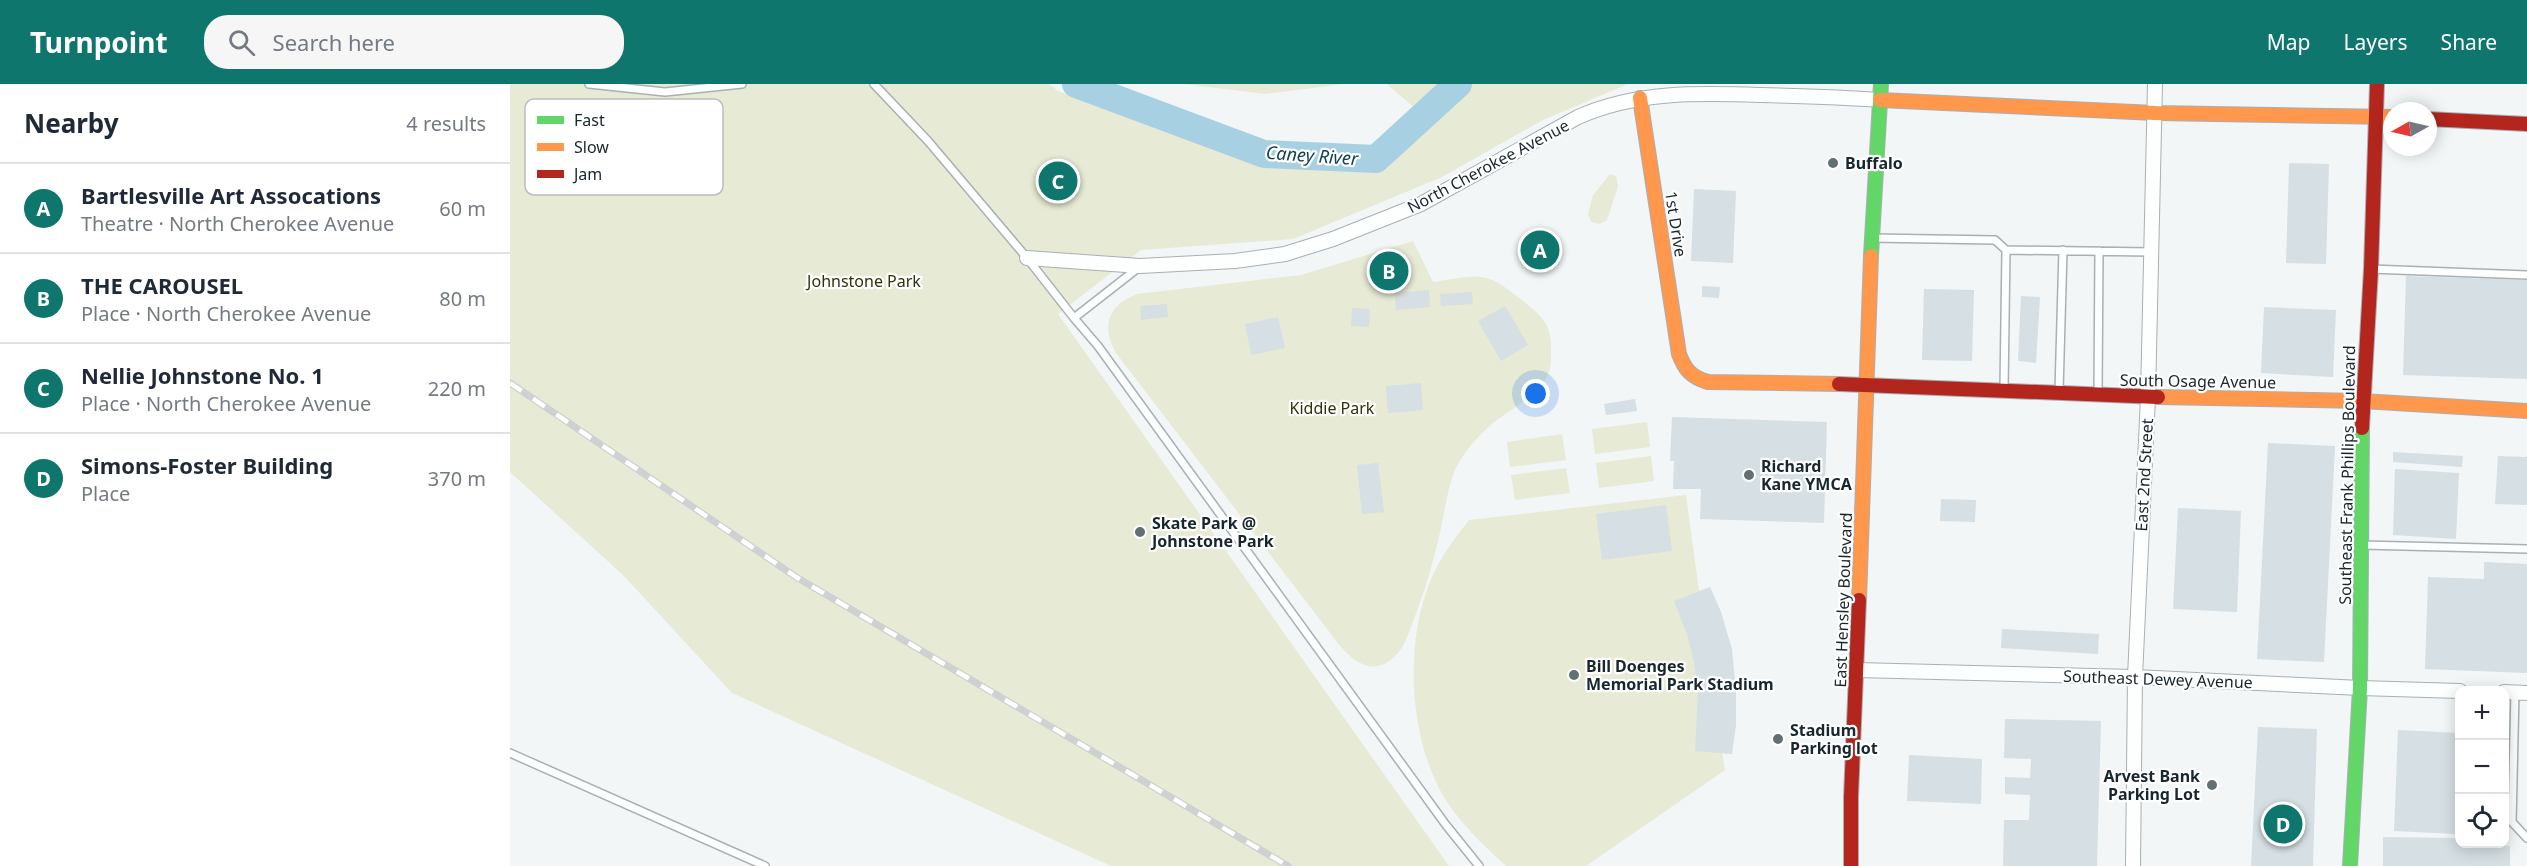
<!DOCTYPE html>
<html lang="en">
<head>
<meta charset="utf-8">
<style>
  :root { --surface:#fff; --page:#f6f6f7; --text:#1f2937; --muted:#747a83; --line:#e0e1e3; --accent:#0f766e }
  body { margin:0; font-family:"Noto Sans",sans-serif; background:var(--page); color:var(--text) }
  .controls { position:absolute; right:18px; bottom:18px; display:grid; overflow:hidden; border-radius:12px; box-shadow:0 3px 15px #0003 }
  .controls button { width:54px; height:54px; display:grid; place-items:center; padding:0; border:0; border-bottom:2px solid var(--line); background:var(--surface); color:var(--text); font:30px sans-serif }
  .compass { position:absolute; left:1873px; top:18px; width:54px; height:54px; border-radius:50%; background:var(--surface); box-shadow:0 3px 15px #0003; rotate:262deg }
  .you { position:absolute; left:1026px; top:310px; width:21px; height:21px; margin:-15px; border:4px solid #fff; border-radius:50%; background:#1a73e8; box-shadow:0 0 0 9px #1a73e833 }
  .badge { display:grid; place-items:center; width:39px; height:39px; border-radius:50%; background:var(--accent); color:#fff; font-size:20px; font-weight:700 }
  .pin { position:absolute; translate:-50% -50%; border:3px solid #fff; box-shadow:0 2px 6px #0006 }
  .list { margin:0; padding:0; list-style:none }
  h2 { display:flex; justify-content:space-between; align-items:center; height:78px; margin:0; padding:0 24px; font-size:26px }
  h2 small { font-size:20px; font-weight:400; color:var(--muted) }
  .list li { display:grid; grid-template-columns:39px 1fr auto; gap:18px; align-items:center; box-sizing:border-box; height:90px; padding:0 24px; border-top:2px solid var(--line) }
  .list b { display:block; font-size:22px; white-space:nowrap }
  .list p { margin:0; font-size:20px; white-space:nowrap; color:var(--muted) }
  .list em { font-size:20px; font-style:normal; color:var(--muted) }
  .icon { flex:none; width:33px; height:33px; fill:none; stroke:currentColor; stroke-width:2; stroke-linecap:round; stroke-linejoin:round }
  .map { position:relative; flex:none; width:2017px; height:782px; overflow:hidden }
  header { display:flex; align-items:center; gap:36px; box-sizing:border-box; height:84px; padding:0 30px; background:var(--accent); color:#fff }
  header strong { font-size:28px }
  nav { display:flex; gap:33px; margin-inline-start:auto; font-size:21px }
  .search { width:420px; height:54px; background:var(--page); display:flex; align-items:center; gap:15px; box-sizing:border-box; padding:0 21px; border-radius:24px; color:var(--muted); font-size:22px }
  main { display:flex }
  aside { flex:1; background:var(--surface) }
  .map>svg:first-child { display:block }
  .green { fill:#e7ead5 }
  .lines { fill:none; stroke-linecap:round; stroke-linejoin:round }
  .river { stroke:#a8d0e3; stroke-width:28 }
  .building { fill:#d6dfe3 }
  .lane-casing { stroke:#a8b0b4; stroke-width:10 }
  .street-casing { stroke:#a8b0b4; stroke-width:16 }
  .fast-casing { stroke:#a8b0b4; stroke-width:16 }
  .slow-casing { stroke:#a8b0b4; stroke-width:16 }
  .jam-casing { stroke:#a8b0b4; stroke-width:16 }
  .lane { stroke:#fdfefe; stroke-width:7 }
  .street { stroke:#fdfefe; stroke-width:14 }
  .fast { stroke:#63d668; stroke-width:14 }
  .slow { stroke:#ff974d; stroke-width:14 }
  .jam { stroke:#b3261e; stroke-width:14 }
  .rail-casing { stroke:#ced1d2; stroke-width:7 }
  .rail { stroke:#fff; stroke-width:4.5; stroke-dasharray:14; stroke-linecap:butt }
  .poi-dot { fill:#646f74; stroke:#fff; stroke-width:2 }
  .labels { text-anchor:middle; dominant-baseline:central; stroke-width:4.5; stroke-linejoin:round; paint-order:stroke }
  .poi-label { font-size:16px; font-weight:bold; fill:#18262d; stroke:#fff; text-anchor:start }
  .street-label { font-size:16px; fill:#18262d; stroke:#fff }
  .park-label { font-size:16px; fill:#313107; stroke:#fff }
  .water-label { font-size:18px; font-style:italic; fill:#124154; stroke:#fff }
  .key { fill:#fff; stroke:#babec0; stroke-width:1.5 }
  .key-label { font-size:16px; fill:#18262d }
</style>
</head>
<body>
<header>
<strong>Turnpoint</strong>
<div class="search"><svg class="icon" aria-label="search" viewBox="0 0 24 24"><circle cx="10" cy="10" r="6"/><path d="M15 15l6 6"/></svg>Search here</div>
<nav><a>Map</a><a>Layers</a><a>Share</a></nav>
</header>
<main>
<aside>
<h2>Nearby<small>4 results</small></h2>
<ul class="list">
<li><span class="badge">A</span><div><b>Bartlesville Art Assocations</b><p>Theatre · North Cherokee Avenue</p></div><em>60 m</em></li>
<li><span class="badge">B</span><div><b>THE CAROUSEL</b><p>Place · North Cherokee Avenue</p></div><em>80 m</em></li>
<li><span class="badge">C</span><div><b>Nellie Johnstone No. 1</b><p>Place · North Cherokee Avenue</p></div><em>220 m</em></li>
<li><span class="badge">D</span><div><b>Simons-Foster Building</b><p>Place</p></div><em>370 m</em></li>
</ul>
</aside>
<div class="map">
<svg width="2017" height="782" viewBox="0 0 2017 782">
  <rect width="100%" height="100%" fill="#f2f6f7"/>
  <path class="green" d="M0 0H539L548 7 760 84 875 86 923 40 877 0H1118L1033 36 932 93 783 155 631 166 548 230 939 782H601L222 609 113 491 0 388Z
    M673 0H833L756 10Z
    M1100 90 1106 92 1108 102 1097 136 1090 140 1081 138 1078 130 1083 111Z
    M903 157 923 198C976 190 976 187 1018 221 1035 235 1042 244 1041 267 1041 272 1041 279 1040 285 1032 311 1001 324 982 340 968 352 952 370 945 386 936 409 934 433 928 457 922 483 914 509 904 535 899 548 894 565 883 574 862 593 841 576 827 558L606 269C591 242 598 221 627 210L791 191Z
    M1137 338 1140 363 1085 370 1082 345Z
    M1052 350 1056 376 1000 383 997 358Z
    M1141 372 1144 397 1089 404 1086 379Z
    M1056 384 1060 409 1005 416 1001 391Z
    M1176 411 1189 507 1200 503 1211 528 1226 640 1222 670 1212 669 1215 686 1076 782H996C973 761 952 741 935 715 899 656 894 561 920 498 929 475 944 455 959 436Z"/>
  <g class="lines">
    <path class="river" d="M566 0 754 70 866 75 948 0"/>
  </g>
  <path class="building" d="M1779 79 1819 80 1816 180 1776 179Z
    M1184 105 1226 107 1223 179 1181 177Z
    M867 187a12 12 0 1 1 24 0a12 12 0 1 1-24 0Z
    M1896 192 2017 196V295L1893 291Z
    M1192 202 1210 203 1209 214 1192 213Z
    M1414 205 1464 206 1462 277 1412 276Z
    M919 206 920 223 886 226 885 209Z
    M962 208 963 220 931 222 930 210Z
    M1511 212 1530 213 1526 279 1508 277Z
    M657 220 658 233 631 236 630 222Z
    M995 222 1018 261 991 277 968 237Z
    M1754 223 1826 226 1823 293 1751 289Z
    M842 224 860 225 859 243 841 242Z
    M768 233 775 264 741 271 735 240Z
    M911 299 913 326 878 329 876 302Z
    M1125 315 1127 327 1096 331 1094 320Z
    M1162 333 1317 338 1314 439 1190 435 1191 405H1163L1164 377H1160Z
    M1758 359 1825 362 1814 578 1747 575Z
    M1883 368 1953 372 1952 383 1883 378Z
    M1988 372 2017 373V421L1985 420Z
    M868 379 874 428 852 430 847 381Z
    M1885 385 1949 389 1946 455 1883 451Z
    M1431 415 1466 416 1465 438 1430 437Z
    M1156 421 1162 467 1092 476 1086 430Z
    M1668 424 1731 427 1727 528 1663 525Z
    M1974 478 2017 480V589L1915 585 1918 493 1974 495Z
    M1200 503 1211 528 1222 565 1226 608V640L1222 670 1185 667 1188 607 1184 578 1177 550 1164 517Z
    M1492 545 1589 550 1588 570 1491 564Z
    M1495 635 1591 637 1587 782H1493L1494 736H1519L1520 711 1495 710V693L1520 694 1521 675 1494 674Z
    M1748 643 1807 645 1803 782H1741Z
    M1888 646 1950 649V714H1947L1945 750 1884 747Z
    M1399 671 1472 675 1471 720 1397 717Z
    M1873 753 1950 754V760L2000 762V782H1873Z"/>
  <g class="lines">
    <g class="lane-casing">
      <path id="lane" d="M79 0 155 8 232 0
        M364 0 418 57 517 174 564 234
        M1362 154 1485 156 1496 166 1494 305
        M1496 166 1641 168
        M628 184 564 234 588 262 936 741 969 782
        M1861 185 2017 191
        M1549 307 1553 166
        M1588 309 1589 167
        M1852 461 2017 465
        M2005 608 2002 738 2017 754
        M0 669 255 782"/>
    </g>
    <g class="street-casing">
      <path id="street" d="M517 174 630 182 725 177 775 170 823 155 911 120 1068 33C1127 7 1188 9 1250 11 1290 12 1330 13 1370 16
        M1347 586 1625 593 1850 604 1950 607
        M1994 608 2017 609
        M1623 782 1625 593 1638 313 1645 0"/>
    </g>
    <g class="fast-casing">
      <path id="fast" d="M1361 172 1371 0
        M1840 782 1850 604 1852 344"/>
    </g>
    <g class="slow-casing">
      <path id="slow" d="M1130 14 1169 270C1175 286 1181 293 1198 298L1329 300
        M1370 16 1645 29 1882 33
        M1648 313 1852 317 2017 327
        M1349 516 1361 172"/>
    </g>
    <g class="jam-casing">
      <path id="jam" d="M1918 35 2017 40
        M1329 300 1648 313
        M1852 344 1861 185 1867 0
        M1341 782V713L1349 516"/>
    </g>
    <use href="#lane" class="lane"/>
    <use href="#street" class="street"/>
    <use href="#fast" class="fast"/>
    <use href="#slow" class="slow"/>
    <use href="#jam" class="jam"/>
    <g class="rail-casing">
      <path id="rail" d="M0 299 286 493 778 782"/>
    </g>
    <use href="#rail" class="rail"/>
  </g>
  <g class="poi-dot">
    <circle cx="1323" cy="79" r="6"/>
    <circle cx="1239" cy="391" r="6"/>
    <circle cx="630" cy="448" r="6"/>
    <circle cx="1064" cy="591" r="6"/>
    <circle cx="1268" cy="655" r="6"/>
    <circle cx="1702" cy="701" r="6"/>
  </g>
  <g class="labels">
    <g class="poi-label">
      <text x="1335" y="79">Buffalo</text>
      <text x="1251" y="382">Richard<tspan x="1251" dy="18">Kane YMCA</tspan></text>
      <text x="642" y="439">Skate Park @<tspan x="642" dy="18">Johnstone Park</tspan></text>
      <text x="1076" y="582">Bill Doenges<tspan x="1076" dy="18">Memorial Park Stadium</tspan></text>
      <text x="1280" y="646">Stadium<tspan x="1280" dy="18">Parking lot</tspan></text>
      <text x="1690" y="692" text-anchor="end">Arvest Bank<tspan x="1690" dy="18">Parking Lot</tspan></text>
    </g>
    <g class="street-label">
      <text transform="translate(978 82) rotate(-28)">North Cherokee Avenue</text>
      <text transform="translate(1166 140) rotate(81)">1st Drive</text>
      <text transform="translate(1688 297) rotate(1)">South Osage Avenue</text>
      <text transform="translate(1634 391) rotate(-87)">East 2nd Street</text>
      <text transform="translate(1837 391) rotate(-89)">Southeast Frank Phillips Boulevard</text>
      <text transform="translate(1333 516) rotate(-88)">East Hensley Boulevard</text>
      <text transform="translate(1648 595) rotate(2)">Southeast Dewey Avenue</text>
    </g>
    <g class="park-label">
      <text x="354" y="197">Johnstone Park</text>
      <text x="822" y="324">Kiddie Park</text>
    </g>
    <g class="water-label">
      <text transform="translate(802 71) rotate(4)">Caney River</text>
    </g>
  </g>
  <rect x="15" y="15" width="198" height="96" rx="9" class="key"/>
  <rect x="27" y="32" width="27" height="8" fill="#63d668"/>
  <rect x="27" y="59" width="27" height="8" fill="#ff974d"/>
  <rect x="27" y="86" width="27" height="8" fill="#b3261e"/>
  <g class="key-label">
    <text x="64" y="42">Fast</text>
    <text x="64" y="69">Slow</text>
    <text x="64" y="96">Jam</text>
  </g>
</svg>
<div class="controls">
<button>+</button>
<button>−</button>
<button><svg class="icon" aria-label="locate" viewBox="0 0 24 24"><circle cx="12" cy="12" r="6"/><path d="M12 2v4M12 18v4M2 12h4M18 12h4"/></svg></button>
</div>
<svg class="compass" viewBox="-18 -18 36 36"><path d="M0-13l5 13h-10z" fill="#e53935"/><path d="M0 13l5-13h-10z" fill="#747a83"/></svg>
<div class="you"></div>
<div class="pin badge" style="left:1030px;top:166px">A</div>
<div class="pin badge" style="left:879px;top:187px">B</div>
<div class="pin badge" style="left:548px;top:97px">C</div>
<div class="pin badge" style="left:1773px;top:740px">D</div>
</div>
</main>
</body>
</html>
